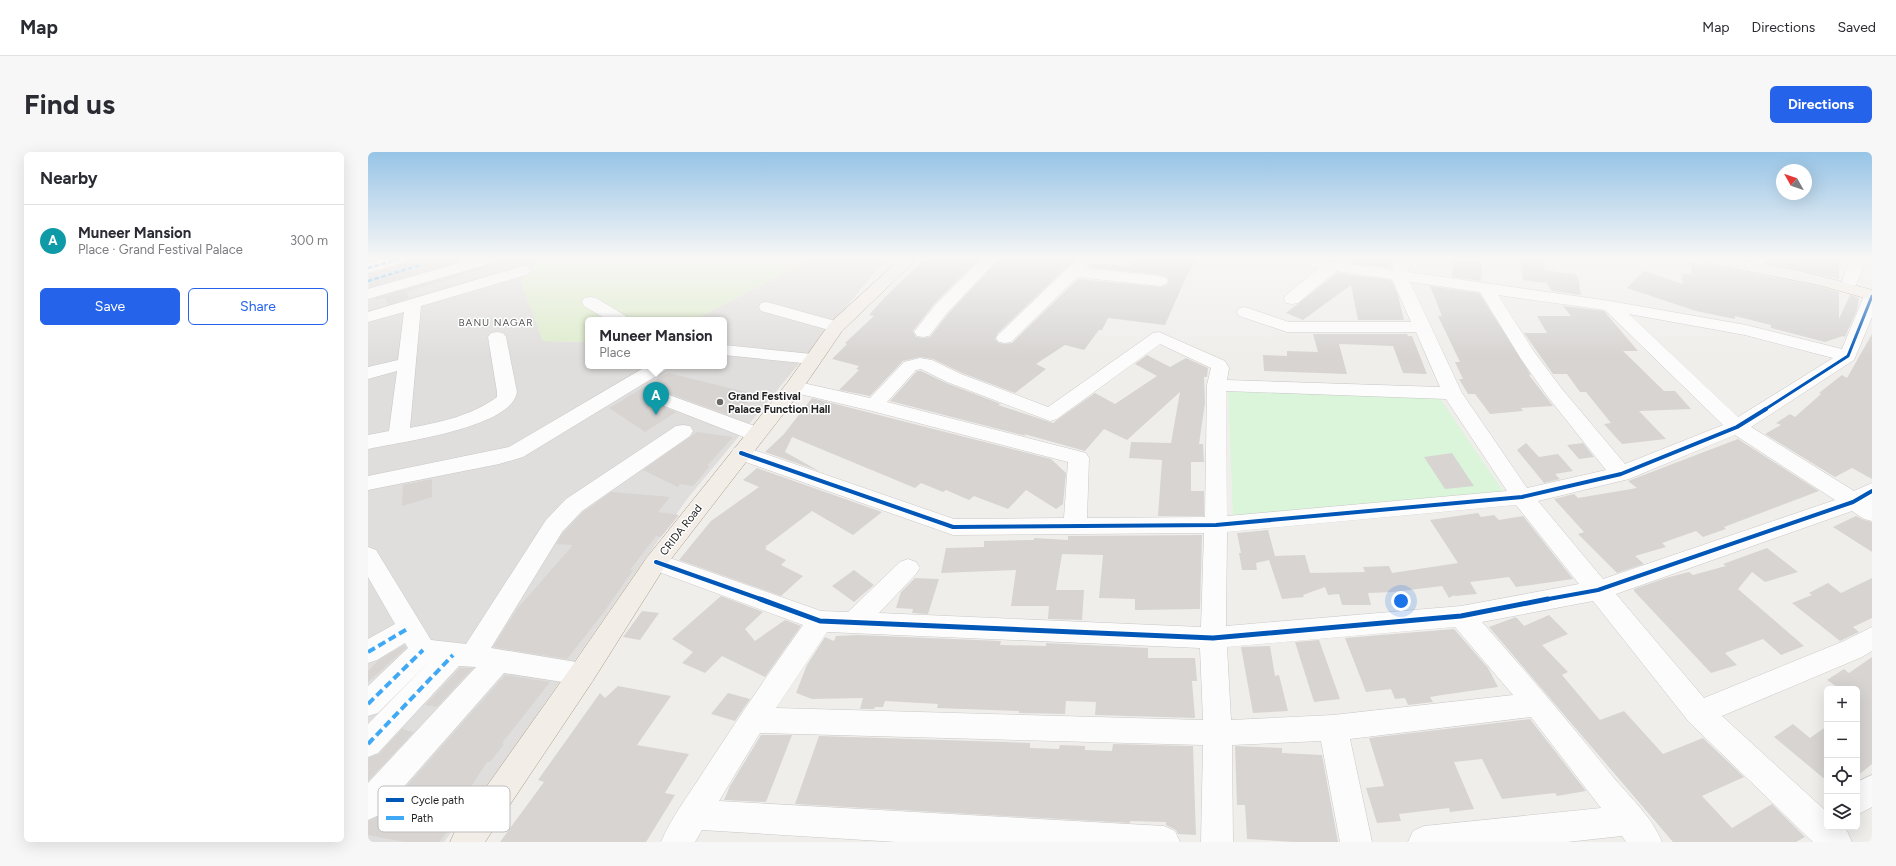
<!DOCTYPE html>
<html lang="en">
<head>
<meta charset="utf-8">
<style>
  :root { --surface:#fff; --page:#f7f7f7; --text:#2b2b33; --muted:#7c7c81; --line:#e1e1e2; --accent:#2563eb }
  body { margin:0; font-family:Figtree,sans-serif; background:var(--page); color:var(--text) }
  .controls { position:absolute; right:12px; bottom:12px; display:grid; overflow:hidden; border-radius:6px; box-shadow:0 4px 16px #0002 }
  .controls button { width:36px; height:36px; display:grid; place-items:center; padding:0; border:0; border-bottom:1px solid var(--line); background:var(--surface); color:var(--text); font:20px sans-serif }
  .compass { position:absolute; left:1408px; top:12px; width:36px; height:36px; border-radius:50%; background:var(--surface); box-shadow:0 4px 16px #0002; rotate:310deg }
  .you { position:absolute; left:1033px; top:449px; width:14px; height:14px; margin:-10px; border:3px solid #fff; border-radius:50%; background:#1a73e8; box-shadow:0 0 0 6px #1a73e833 }
  .badge { display:grid; place-items:center; width:26px; height:26px; border-radius:50%; background:var(--accent); color:#fff; font-size:13px; font-weight:700 }
  .pin { position:absolute; translate:-50% -33px; filter:drop-shadow(0 1px 2px #0008) }
  .pin::after { content:''; position:absolute; top:21px; width:14px; height:12px; background:inherit; clip-path:polygon(0 0,100% 0,50% 100%) }
  .popup { position:absolute; left:217px; top:165px; width:142px; height:52px; box-sizing:border-box; display:grid; place-content:center; border-radius:6px; background:var(--surface); filter:drop-shadow(0 1px 3px #0005); font-size:13px; white-space:nowrap; color:var(--muted) }
  .popup b { font-size:15px; color:var(--text) }
  .popup::after { content:''; position:absolute; left:50%; top:100%; margin-left:-8px; border:8px solid transparent; border-top-color:var(--surface) }
  .list { margin:0; padding:0; list-style:none }
  h2 { display:flex; justify-content:space-between; align-items:center; height:52px; margin:0; padding:0 16px; font-size:17px }
  h2 small { font-size:13px; font-weight:400; color:var(--muted) }
  .list li { display:grid; grid-template-columns:26px 1fr auto; gap:12px; align-items:center; box-sizing:border-box; height:72px; padding:0 16px; border-top:1px solid var(--line) }
  .list b { display:block; font-size:15px; white-space:nowrap }
  .list p { margin:0; font-size:13px; white-space:nowrap; color:var(--muted) }
  .list em { font-size:13px; font-style:normal; color:var(--muted) }
  .actions { display:flex; gap:8px; padding:12px 16px }
  .actions a { flex:1; padding:9px 0; border:1px solid var(--accent); border-radius:6px; text-align:center; font-size:14px; color:var(--accent) }
  .actions .main { background:var(--accent); color:#fff }
  .icon { flex:none; width:22px; height:22px; fill:none; stroke:currentColor; stroke-width:2; stroke-linecap:round; stroke-linejoin:round }
  .map { position:relative; flex:none; width:1504px; height:690px; overflow:hidden; border-radius:6px }
  header { display:flex; align-items:center; gap:24px; box-sizing:border-box; height:56px; padding:0 20px; background:var(--surface); border-bottom:1px solid var(--line) }
  header strong { font-size:19px }
  nav { display:flex; gap:22px; margin-inline-start:auto; font-size:14px }
  .intro { display:flex; align-items:center; justify-content:space-between; box-sizing:border-box; height:96px; padding:0 24px }
  h1 { margin:0; font-size:28px }
  .button { padding:10px 18px; border-radius:6px; background:var(--accent); color:#fff; font-size:14px; font-weight:700 }
  main { display:flex; gap:24px; padding:0 24px }
  aside { flex:1; background:var(--surface); border-radius:6px; box-shadow:0 4px 16px #0002 }
  .map>svg:first-child { display:block }
  .residential { fill:#dfdedc }
  .grass { fill:#ddeccb }
  .park { fill:#daf5da }
  .building { fill:#d7d4d2 }
  .lines { fill:none; stroke-linecap:round; stroke-linejoin:round }
  .minor-casing { stroke:#c9c8c7; stroke-width:1 }
  .major-casing { stroke:#a79c86; stroke-width:1 }
  .minor { fill:#fdfcfc; fill-rule:evenodd }
  .major { fill:#f3ede7; fill-rule:evenodd }
  .quiet-far1 { stroke:#3fa9f5; stroke-width:2.5; stroke-dasharray:4.5 2.5; stroke-linecap:butt }
  .quiet { stroke:#3fa9f5; stroke-width:4; stroke-dasharray:8 4; stroke-linecap:butt }
  .cycleway-far2-casing { stroke:#fff; stroke-width:5 }
  .cycleway-far1-casing { stroke:#fff; stroke-width:6 }
  .cycleway-casing { stroke:#fff; stroke-width:8 }
  .cycleway-far2 { stroke:#0057b8; stroke-width:3 }
  .cycleway-far1 { stroke:#0057b8; stroke-width:4 }
  .cycleway { stroke:#0057b8; stroke-width:5 }
  .poi-dot { fill:#6a6968; stroke:#fff; stroke-width:1.5 }
  .labels { text-anchor:middle; dominant-baseline:central; stroke-width:3; stroke-linejoin:round; paint-order:stroke }
  .far-neighbourhood-label { font-size:10px; letter-spacing:1px; fill:#555; stroke:#fff }
  .poi-label { font-size:11px; font-weight:bold; fill:#222; stroke:#fff; text-anchor:start }
  .street-label { font-size:11px; fill:#222; stroke:#fff }
  .key { fill:#fff; stroke:#bdbdbd; stroke-width:1 }
  .key-label { font-size:11px; fill:#222 }
</style>
</head>
<body>
<header>
<strong>Map</strong>
<nav><a>Map</a><a>Directions</a><a>Saved</a></nav>
</header>
<div class="intro"><h1>Find us</h1><a class="button">Directions</a></div>
<main>
<aside>
<h2>Nearby<small></small></h2>
<ul class="list">
<li><span class="badge" style="background:#0f9aa8">A</span><div><b>Muneer Mansion</b><p>Place · Grand Festival Palace</p></div><em>300 m</em></li>
</ul>
<div class="actions"><a class="main">Save</a><a>Share</a></div>
</aside>
<div class="map">
<svg width="1504" height="690" viewBox="0 0 1504 690">
  <rect width="100%" height="100%" fill="#f0eeeb"/>
  <path class="residential" d="M0 107H172L153 129 175 189 220 190V214H356V168H326L443 107H523L507 120 319 347 136 610 76 690H0Z"/>
  <path class="grass" d="M172 107H443L326 168H220V190L175 189 153 129Z"/>
  <path class="park" d="M860 235 1071 245 1135 339 865 368Z"/>
  <path class="building" d="M41 107H100L2 135 0 122 37 111Z
    M131 107H136V110L38 140 41 146 20 153 17 146 8 148 7 146 127 111Z
    M557 107H611L566 152 545 179 548 185 555 186 562 185 580 162 631 107H707L630 181 627 187 631 191 637 192 644 191 710 127 792 135 798 133 801 130 799 125 792 123 720 115 724 111 762 114 769 107H829L819 123 797 173 740 166 734 178H731L716 198 697 193 668 212 678 217 647 241 594 221 565 207 552 205 535 209 502 244 471 238 491 218 488 217 491 214 464 207 479 192 477 191 506 164 501 163 517 145Z
    M986 107H1024L1023 116 981 111Z
    M1085 107 1114 111 1113 129 1084 125Z
    M1152 107H1175L1176 118 1207 122 1210 126 1213 143 1184 139 1177 129V131L1155 128Z
    M1400 107H1471V127L1398 111Z
    M1324 110 1451 134 1471 140V167L1482 143 1491 146 1489 158 1477 185 1475 184 1457 190 1403 176V173L1367 164V167L1328 159 1259 136 1276 119 1315 132 1314 121 1323 123Z
    M969 121 1023 128 1030 143 1036 168H990L983 133 935 168 918 161Z
    M1062 134 1111 141 1163 223H1161L1185 254 1153 256 1155 259 1122 262 1107 242H1100L1091 227H1095L1087 210H1092L1070 164H1074Z
    M1195 154 1236 159 1270 199H1255L1296 239H1307L1323 257 1271 259 1298 287 1254 292 1236 272 1243 271 1218 240H1212L1199 222H1185L1156 181H1179L1169 164H1203Z
    M945 182H1039L1040 184H1044L1059 222 1035 221 1025 194 1000 193 971 192 979 222 896 219 895 203 919 204V199L950 200Z
    M1504 182V327L1484 316 1467 325 1397 282 1413 273 1408 271 1422 262 1427 265 1453 242 1451 241 1474 223 1479 226Z
    M779 203 802 215 818 206 840 216 839 225H836L837 251 831 292H835L836 310H823V339H836V364H790L794 308 761 306 763 290 803 291 812 240 759 288 736 277 717 299 656 282 658 284 522 249 549 219H553L578 231 633 252 630 253 685 271 727 241 747 252 789 224 767 212Z
    M300 221 390 243 361 263 302 242 294 244 290 249 293 254 308 260 277 280 241 256Z
    M444 246 683 307 698 321 695 352 688 357 658 338 640 357 606 344 601 348 578 338 575 340 553 331 547 336 424 285 417 300 451 319 397 300 416 282Z
    M329 280 365 285 339 314H342L325 334 312 332 310 335 275 318Z
    M1370 287 1451 339 1356 375 1358 377 1335 385 1328 379 1294 391 1298 395 1267 404 1276 412 1249 421 1210 382 1216 380 1186 347 1206 342 1210 346 1269 336 1260 329Z
    M1158 291 1171 305 1190 302 1205 319 1187 322 1192 327 1176 331 1149 298Z
    M1215 291 1226 305 1211 307 1199 293Z
    M1084 301 1106 334 1077 337 1056 305Z
    M389 316 514 360 485 383 444 359 397 395H399L397 397 418 408 413 413 435 424 413 444 311 408 343 369 391 335 375 328Z
    M64 327V345L34 354 35 333Z
    M243 340 302 345 290 360 311 363 293 385 288 384 262 418H265L236 460 199 507 125 495 149 457 205 393 188 392 195 381 214 361Z
    M1110 361 1113 365 1126 363 1131 368 1155 364 1205 427 1148 435 1141 425 1102 430 1109 442 1087 444 1086 443 1081 446 1074 434 1025 440 1000 441 1003 453H974L971 442 960 443 957 435 935 443 936 445 914 447 901 408 888 411 889 418H874L871 401H873L869 381 900 378 907 404 937 403 942 421 997 420 995 415 1021 414 1024 421 1090 411 1062 368Z
    M1488 364 1496 368 1504 370V400L1465 375Z
    M834 383 832 457 767 458V447L731 446 735 403 694 402 688 438H716L714 468 680 467 681 454H643L648 418 573 421 578 396 616 395V389L666 388V386L700 388V384Z
    M1399 396 1430 420 1397 430 1384 420 1370 437 1436 494 1413 503 1395 487 1357 501 1369 513 1343 521 1266 439V437L1298 426 1321 420 1325 423 1358 414 1355 412Z
    M486 418 506 433 486 450 464 434Z
    M547 426 571 427 560 462 544 461 545 457 528 456 533 440Z
    M1504 426V466L1485 475 1491 480 1472 489 1424 451 1444 443 1441 441 1460 431 1473 441Z
    M353 444 395 460 377 477 387 489 417 468 433 474 397 525 354 504 337 521 314 511 325 500 304 487Z
    M274 459 291 461 272 488 255 485Z
    M1181 463 1200 482 1174 493 1200 520 1194 523 1232 568 1256 559 1295 602 1335 586 1376 625 1334 644 1364 676 1404 652 1437 685 1428 690H1305L1121 475 1148 465 1156 474Z
    M1086 477 1120 516 1130 535 1074 543 1062 545 1065 550 1040 553 1037 546 1027 547 1023 537 998 540 977 486Z
    M490 483 633 489 632 493 678 494V491L780 496V506H827L829 529H824L827 566 727 563 728 550 698 549 697 562 651 561V559L569 556 570 552 517 549 515 555H507L506 557H492L495 546 444 547 428 541 439 513 457 485 466 489 468 484Z
    M951 488 972 547 946 550 927 490Z
    M36 493 38 496 0 530V519L11 508Z
    M902 494 907 524 911 523 920 559 885 561 873 495Z
    M1504 505V612L1489 624V537H1472L1459 528 1476 517 1481 521Z
    M92 516H105L69 555 57 553Z
    M137 523 182 530 134 591 136 592 122 610H119L85 662 92 663 71 690H37L0 683V669L12 664Z
    M250 534 303 544 269 593 321 602 297 641 307 643 278 690H132L176 630 170 628 232 541 237 546Z
    M360 541 382 547 367 569 343 562Z
    M1162 567 1218 639 1189 644 1187 641 1134 647 1114 607 1086 610 1106 657 1082 660 1081 656 1031 662 1033 669 1009 671 998 636 1016 634 1001 586Z
    M1425 572 1442 586 1459 574V629L1406 585Z
    M34 577 46 580 0 629V606L11 602Z
    M393 583H424L398 650 356 648 362 634Z
    M451 584 638 590 662 591V596L691 597 692 593 717 594V598L744 599 745 592 825 594 828 683 810 682 808 678 798 673V670L762 669V671L427 652Z
    M867 594 914 596V601L954 603 970 690H926L879 687 877 653H869Z"/>
  <g class="lines">
    <g class="minor-casing">
      <path id="minor" d="M15 107H40L37 110 0 121V111Z
        M105 107H130L127 110 0 147V137Z
        M613 107H630L579 161 561 184 555 185 549 184 546 180 567 153Z
        M709 107H726L717 116 792 124 798 126 800 129 798 132 792 134 709 125 643 190 637 191 631 190 628 186 631 182Z
        M944 107 1024 118 1026 107H1042L1040 120 1242 149 1378 173 1474 197 1496 144 1498 141 1504 139V165L1486 208 1383 275 1486 339 1504 331V369L1496 367 1484 359 1248 442 1336 546 1476 489 1504 475V499L1494 505 1354 564 1459 660V675H1475L1479 679 1484 690H1445L1321 570 1225 449 1114 470C1159 521 1203 572 1245 625 1262 645 1284 665 1294 690H1258L1254 684 1199 690H1040L1045 679 1056 674 1233 656 1163 565 982 587 1004 690H972L953 589 864 593 865 690H833L835 593 392 581 351 649 796 674 807 679 812 690H529L334 678 327 690H293C303 666 320 644 334 622 366 572 400 522 435 473L280 416 276 410 280 404 288 401 296 404 453 459 480 460 532 410 540 407 548 410 552 416 548 422 511 461 833 475 836 381 585 383 366 306 363 301 366 296 373 294 380 296 586 367 696 366 700 310 504 259 419 239 417 235 419 231 426 229 502 246 536 210 552 206 564 208 593 222 680 255 785 181 791 180 857 209 861 216 859 228 1072 235 1048 180H919L871 164 869 160 871 156 877 155 921 170H1043L1024 127 968 119 930 151 924 152 918 151 916 147 918 143 951 116 941 114 938 111ZM1042 130 1112 140 1153 207 1180 245 1238 318 1159 336 1094 241ZM1130 143 1237 158 1355 273 1257 312 1194 237 1167 201ZM1261 162 1377 183 1465 206 1370 265ZM792 192 843 216 839 233 837 365 719 366 721 306 718 301 519 250 548 218 553 217 579 230 682 269 689 267ZM858 239 1078 247 1139 339 859 364ZM1367 283 1467 348 1235 427 1170 349 1261 327ZM1148 353 1211 432 1093 454 858 474 859 380ZM1087 475 1145 543 965 563 863 568 859 495ZM459 480 832 496 835 568 408 556Z
        M1383 107H1399L1394 113 1389 115 1384 113 1381 110Z
        M1482 107H1498L1488 133 1482 135 1476 133 1474 130Z
        M155 114 161 116 163 119 161 122 53 154 42 276C73 270 103 264 129 245V240L120 185 123 181 129 180 135 181 138 185 149 240C144 276 31 290 0 297V283L21 279 29 219 0 227V215L30 208 36 160 0 170V160Z
        M222 145 228 146 258 164 261 168H240L216 154 214 150 216 146Z
        M399 150 474 171 477 175 474 179 468 180 393 159 391 155 393 151Z
        M356 193 444 202 450 203 453 207 450 211 444 212 356 203Z
        M279 214H301L298 218 155 305 131 312 0 338V324L141 295Z
        M301 243 395 277 398 282 395 287 388 288 381 287 294 253 291 249 294 245Z
        M315 273 322 274 325 279 322 284 214 359 194 380 123 496 214 511 224 514 227 522 224 530 214 533 136 521 11 663 0 668V631L108 515 91 514 10 601 0 605V572L61 510 10 561 0 564V534L40 496 37 491 9 508 0 511V487L27 472 0 425V395L8 398 63 488 98 492 178 368 198 347 308 274Z
        M1504 623V655L1489 663V630Z"/>
    </g>
    <g class="major-casing">
      <path id="major" d="M532 107H549L474 179 433 239 296 416 224 530 117 690H82L87 679 204 514 280 404 419 231 462 171Z
        M1334 107C1391 106 1449 123 1504 138V148L1451 133 1342 112 1337 110Z"/>
    </g>
    <use href="#minor" class="minor"/>
    <use href="#major" class="major"/>
    <path class="quiet-far1" d="M0 116 32 107
      M0 129 52 113"/>
    <path class="quiet" d="M0 500 41 476
      M0 552 55 498
      M0 592 85 503"/>
    <g class="cycleway-far2-casing">
      <path id="cycleway-far2" d="M1396 258 1480 204 1504 144"/>
    </g>
    <g class="cycleway-far1-casing">
      <path id="cycleway-far1" d="M373 301 585 375 848 373 1154 345 1253 322 1369 275 1398 257
        M288 410 395 448
        M1175 448 1230 438 1485 350 1504 339"/>
    </g>
    <g class="cycleway-casing">
      <path id="cycleway" d="M392 447 452 469 845 486 1093 464 1180 447"/>
    </g>
    <use href="#cycleway-far2" class="cycleway-far2"/>
    <use href="#cycleway-far1" class="cycleway-far1"/>
    <use href="#cycleway" class="cycleway"/>
  </g>
  <linearGradient id="sky" x2="0" y2="1"><stop stop-color="#97c4e6"/><stop offset="0.52" stop-color="#f8f7f6"/><stop offset="1" stop-color="#f8f7f6" stop-opacity="0"/></linearGradient>
  <rect width="1504" height="204" fill="url(#sky)"/>
  <circle class="poi-dot" cx="352" cy="250" r="4"/>
  <g class="labels">
    <g class="far-neighbourhood-label">
      <text x="128" y="170">BANU NAGAR</text>
    </g>
    <g class="poi-label">
      <text x="360" y="244">Grand Festival<tspan x="360" dy="13">Palace Function Hall</tspan></text>
    </g>
    <g class="street-label">
      <text transform="translate(313 378) rotate(-52)">CRIDA Road</text>
    </g>
  </g>
  <rect x="10" y="634" width="132" height="46" rx="6" class="key"/>
  <rect x="18" y="646" width="18" height="4" fill="#0057b8"/>
  <rect x="18" y="664" width="18" height="4" fill="#3fa9f5"/>
  <g class="key-label">
    <text x="43" y="652">Cycle path</text>
    <text x="43" y="670">Path</text>
  </g>
</svg>
<div class="controls">
<button>+</button>
<button>−</button>
<button><svg class="icon" aria-label="locate" viewBox="0 0 24 24"><circle cx="12" cy="12" r="6"/><path d="M12 2v4M12 18v4M2 12h4M18 12h4"/></svg></button>
<button><svg class="icon" aria-label="layers" viewBox="0 0 24 24"><path d="M12 4l9 5-9 5-9-5zM3 14l9 5 9-5"/></svg></button>
</div>
<svg class="compass" viewBox="-18 -18 36 36"><path d="M0-13l5 13h-10z" fill="#e53935"/><path d="M0 13l5-13h-10z" fill="#7c7c81"/></svg>
<div class="you"></div>
<div class="pin badge" style="left:288px;top:263px;background:#0f9aa8">A</div>
<div class="popup"><b>Muneer Mansion</b>Place</div>
</div>
</main>
</body>
</html>
